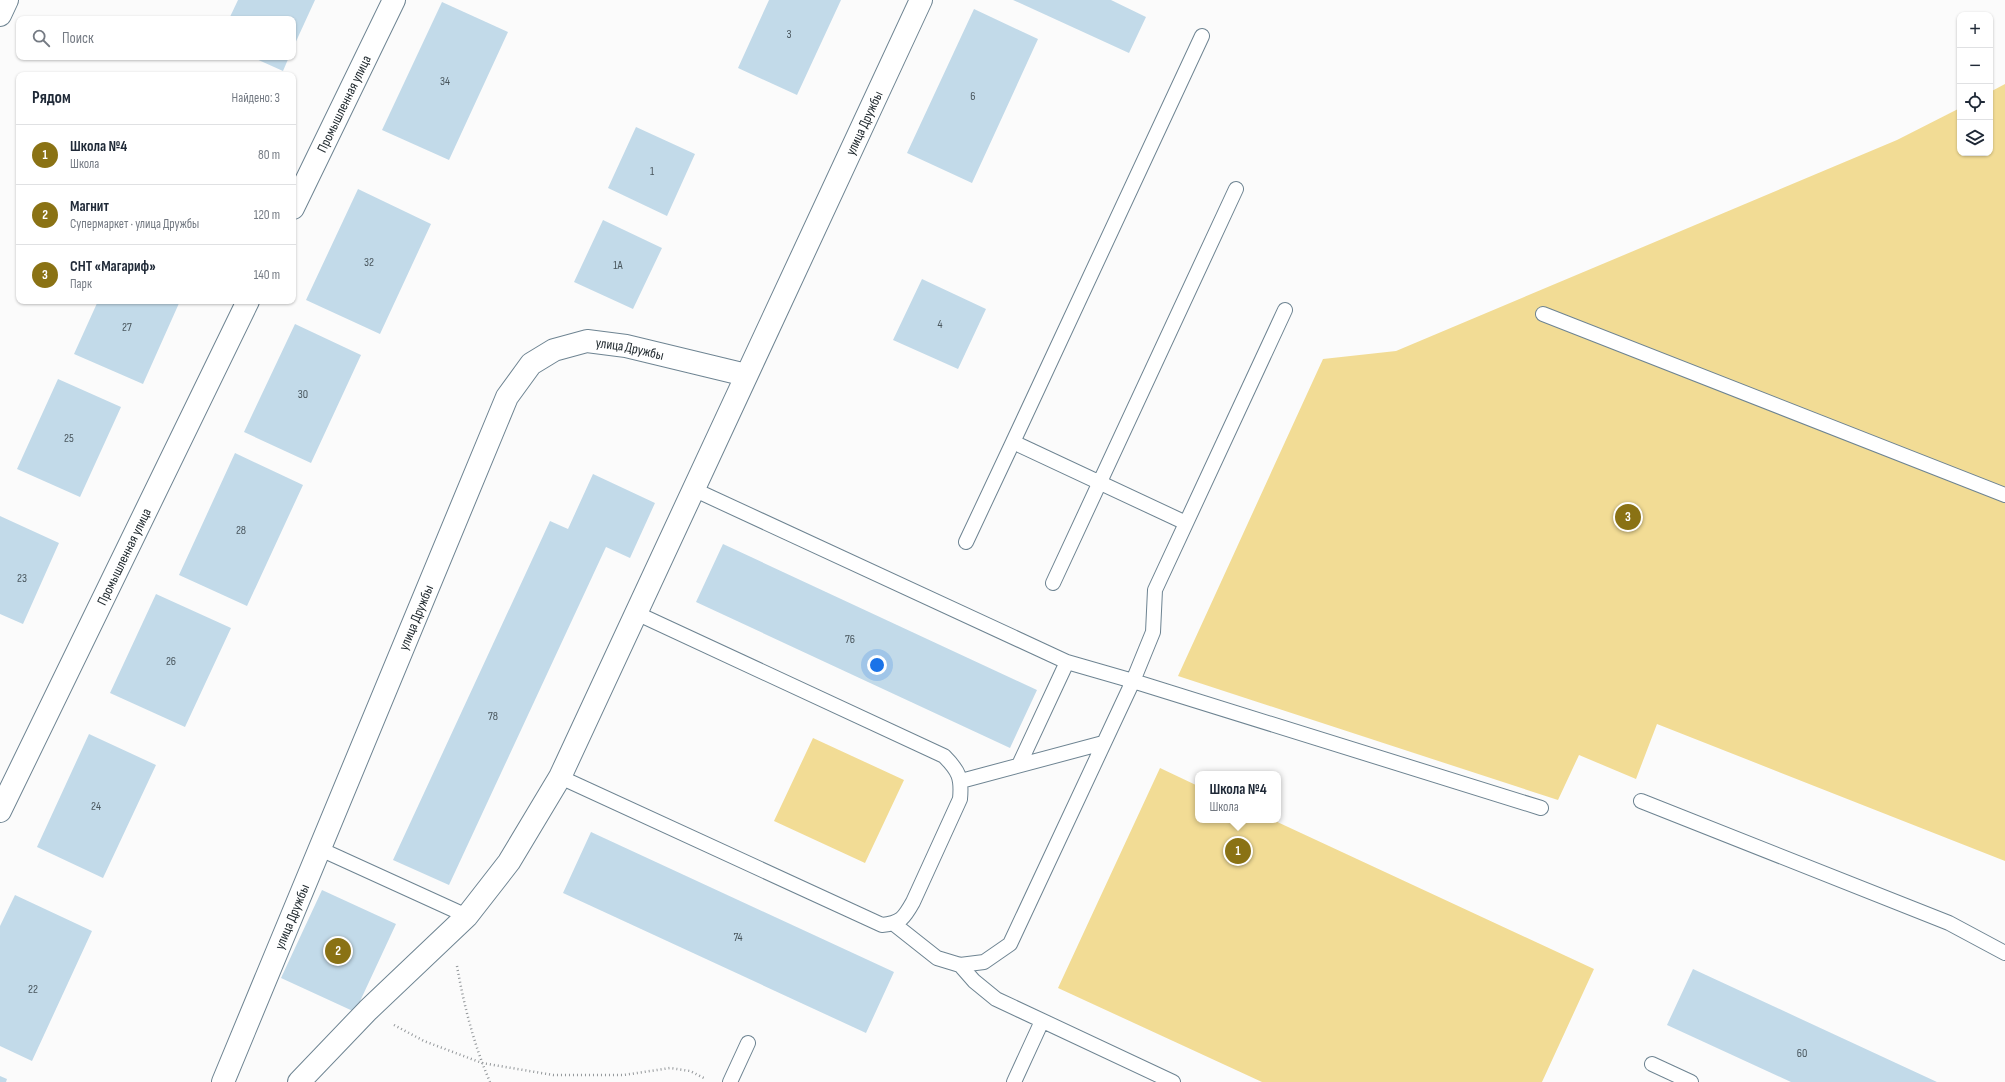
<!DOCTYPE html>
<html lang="ru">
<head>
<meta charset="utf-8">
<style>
  :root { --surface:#fff; --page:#f6f6f7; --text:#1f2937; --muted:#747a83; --line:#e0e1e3; --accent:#8a7214 }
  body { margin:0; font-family:"Sofia Sans Condensed",sans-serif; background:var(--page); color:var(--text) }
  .controls { position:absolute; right:12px; top:12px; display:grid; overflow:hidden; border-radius:8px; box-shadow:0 1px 3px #0004 }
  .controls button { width:36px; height:36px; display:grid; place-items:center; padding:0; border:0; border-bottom:1px solid var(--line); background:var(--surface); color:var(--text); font:20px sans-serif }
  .you { position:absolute; left:877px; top:665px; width:14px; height:14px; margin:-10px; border:3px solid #fff; border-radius:50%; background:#1a73e8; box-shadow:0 0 0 6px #1a73e833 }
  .badge { display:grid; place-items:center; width:26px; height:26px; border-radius:50%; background:var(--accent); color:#fff; font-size:13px; font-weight:700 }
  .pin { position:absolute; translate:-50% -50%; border:2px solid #fff; box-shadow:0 1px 4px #0006 }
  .popup { position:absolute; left:1195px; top:771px; width:86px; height:52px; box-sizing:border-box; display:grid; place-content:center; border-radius:8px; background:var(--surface); filter:drop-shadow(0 1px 3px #0005); font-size:13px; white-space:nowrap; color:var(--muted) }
  .popup b { font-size:15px; color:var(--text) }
  .popup::after { content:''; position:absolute; left:50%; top:100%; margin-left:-8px; border:8px solid transparent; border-top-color:var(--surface) }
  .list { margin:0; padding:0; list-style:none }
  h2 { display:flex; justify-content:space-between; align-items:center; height:52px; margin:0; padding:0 16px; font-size:17px }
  h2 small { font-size:13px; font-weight:400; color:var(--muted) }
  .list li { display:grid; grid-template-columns:26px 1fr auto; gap:12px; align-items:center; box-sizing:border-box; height:60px; padding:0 16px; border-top:1px solid var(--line) }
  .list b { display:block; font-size:15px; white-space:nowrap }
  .list p { margin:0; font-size:13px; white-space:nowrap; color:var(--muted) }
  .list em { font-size:13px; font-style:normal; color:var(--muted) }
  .icon { flex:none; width:22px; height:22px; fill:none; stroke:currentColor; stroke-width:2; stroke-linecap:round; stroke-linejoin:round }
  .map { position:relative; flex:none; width:2005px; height:1082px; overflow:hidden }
  .search { position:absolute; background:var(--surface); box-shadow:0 1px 3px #0004; left:16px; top:16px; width:280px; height:44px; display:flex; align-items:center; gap:10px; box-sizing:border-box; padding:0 14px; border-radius:8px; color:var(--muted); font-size:15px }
  .panel { position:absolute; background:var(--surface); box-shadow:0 1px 3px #0004; left:16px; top:72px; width:280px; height:232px; border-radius:8px }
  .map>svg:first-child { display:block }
  .green { fill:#f2dc95 }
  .building { fill:#c2dae9 }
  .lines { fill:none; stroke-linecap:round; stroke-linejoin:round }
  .service-casing { stroke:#6e8492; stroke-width:16 }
  .minor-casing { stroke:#6e8492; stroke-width:24 }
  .path { stroke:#93979a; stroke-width:2.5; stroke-dasharray:1 3; stroke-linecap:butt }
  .service { stroke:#fff; stroke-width:14 }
  .minor { stroke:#fff; stroke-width:22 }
  .labels { text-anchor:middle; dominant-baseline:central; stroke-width:3; stroke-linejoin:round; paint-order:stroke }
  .number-label { font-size:12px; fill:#4a575e }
  .street-label { font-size:14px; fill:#222b30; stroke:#fff }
</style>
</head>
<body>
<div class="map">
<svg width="2005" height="1082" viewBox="0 0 2005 1082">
  <rect width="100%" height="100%" fill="#fbfbfb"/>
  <path class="green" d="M2005 84V861L1657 724 1636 779 1579 755 1558 800 1178 676 1323 359 1396 351 1897 140 1960 108V153H1990V92Z
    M813 738 904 780 865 863 774 821Z
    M1160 768 1198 786V820H1273L1594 969 1542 1082H1262L1058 988Z"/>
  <path class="building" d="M238 0H315L293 48V19H229Z
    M769 0H841L797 95 738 68Z
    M1013 0H1111L1146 17 1129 53Z
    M442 2 508 32 449 160 382 130Z
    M974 9 1038 39 972 183 907 153Z
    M252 57H289L283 71Z
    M636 127 695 154 667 216 608 188Z
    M358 189 431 224 380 334 306 300Z
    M603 220 662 248 633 309 574 282Z
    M922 279 986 309 958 369 893 340Z
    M98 301H180L143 384 74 354Z
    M295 324 361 355 311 463 244 432Z
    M58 379 121 407 80 497 17 469Z
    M235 453 303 485 247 606 179 575Z
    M593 474 655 503 630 558 606 547 449 885 393 860 550 521 568 529Z
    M0 516 59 543 23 624 0 614Z
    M723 544 1037 690 1010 748 696 602Z
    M156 594 231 628 185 727 110 693Z
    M89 734 156 765 103 878 37 847Z
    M591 832 894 972 866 1033 563 893Z
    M322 890 396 924 355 1012 281 978Z
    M15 895 92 931 32 1061 0 1046V926Z
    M1693 969 1937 1082H1791L1667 1025Z
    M0 1076 7 1079 6 1082H0Z"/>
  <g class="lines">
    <g class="service-casing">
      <path id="service" d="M1285 310 1155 590 1153 632 1133 681 1541 808
        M1543 314 2005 495
        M693 489 1067 662 1133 681 1010 944 984 962 960 965 937 958 894 924
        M1186 523 1013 442 1202 36
        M966 542 1013 442
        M1053 583 1236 189
        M1019 765 1067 662
        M560 777 882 925C901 923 904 918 913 902L960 799C962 778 959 771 944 756L636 613
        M961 781 1103 743
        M1641 801 1949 923 2005 953
        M320 849 467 916
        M960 965 974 981 996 999 1173 1082
        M1652 1064 1691 1082
        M730 1082 748 1043
        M1014 1082 1042 1021"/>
    </g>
    <g class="minor-casing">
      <g id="minor">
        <path d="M0 15 7 0"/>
        <path id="s1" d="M293 208 394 0"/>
        <path id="s2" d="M0 811 248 301"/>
        <path id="s3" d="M223 1082 507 397 531 364 554 350 587 341 626 346 746 375"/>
        <path id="s4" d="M299 1082 368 1010 467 916 509 862 560 777 921 0"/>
      </g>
    </g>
    <path class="path" d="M457 966C464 1006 474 1045 490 1082
      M394 1025 424 1041 482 1063 553 1075H624L670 1068 690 1071 704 1078"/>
    <use href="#service" class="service"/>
    <use href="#minor" class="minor"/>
  </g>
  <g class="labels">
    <g class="number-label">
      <text x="789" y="34">3</text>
      <text x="445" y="81">34</text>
      <text x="973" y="96">6</text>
      <text x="652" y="171">1</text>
      <text x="369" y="262">32</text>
      <text x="618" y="265">1А</text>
      <text x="940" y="324">4</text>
      <text x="127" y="327">27</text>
      <text x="303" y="394">30</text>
      <text x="69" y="438">25</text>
      <text x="241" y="530">28</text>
      <text x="22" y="578">23</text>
      <text x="850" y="639">76</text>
      <text x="171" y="661">26</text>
      <text x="493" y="716">78</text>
      <text x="96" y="806">24</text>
      <text x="738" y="937">74</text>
      <text x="33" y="989">22</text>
      <text x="1802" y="1053">60</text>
    </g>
    <g class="street-label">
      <text stroke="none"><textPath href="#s1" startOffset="116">Промышленная улица</textPath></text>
      <text stroke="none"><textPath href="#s4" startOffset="1125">улица Дружбы</textPath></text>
      <text stroke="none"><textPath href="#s3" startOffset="887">улица Дружбы</textPath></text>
      <text stroke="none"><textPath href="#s2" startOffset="283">Промышленная улица</textPath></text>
      <text stroke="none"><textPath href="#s3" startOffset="503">улица Дружбы</textPath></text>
      <text stroke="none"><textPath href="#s3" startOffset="179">улица Дружбы</textPath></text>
    </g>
  </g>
</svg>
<div class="controls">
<button>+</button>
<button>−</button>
<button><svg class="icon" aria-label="locate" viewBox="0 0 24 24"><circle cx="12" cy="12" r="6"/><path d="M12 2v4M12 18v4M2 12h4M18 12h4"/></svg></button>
<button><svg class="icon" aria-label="layers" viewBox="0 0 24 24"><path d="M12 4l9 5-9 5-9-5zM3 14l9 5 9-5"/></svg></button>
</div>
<div class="you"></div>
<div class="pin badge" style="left:1238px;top:851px">1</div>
<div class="popup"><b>Школа №4</b>Школа</div>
<div class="pin badge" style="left:338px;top:951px">2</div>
<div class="pin badge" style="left:1628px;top:517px">3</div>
<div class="search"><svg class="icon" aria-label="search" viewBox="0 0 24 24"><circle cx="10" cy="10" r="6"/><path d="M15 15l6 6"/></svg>Поиск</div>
<section class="panel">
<h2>Рядом<small>Найдено: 3</small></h2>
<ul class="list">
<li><span class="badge">1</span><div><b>Школа №4</b><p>Школа</p></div><em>80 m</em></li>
<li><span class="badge">2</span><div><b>Магнит</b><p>Супермаркет · улица Дружбы</p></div><em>120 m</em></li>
<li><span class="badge">3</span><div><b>СНТ «Магариф»</b><p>Парк</p></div><em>140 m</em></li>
</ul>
</section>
</div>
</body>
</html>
